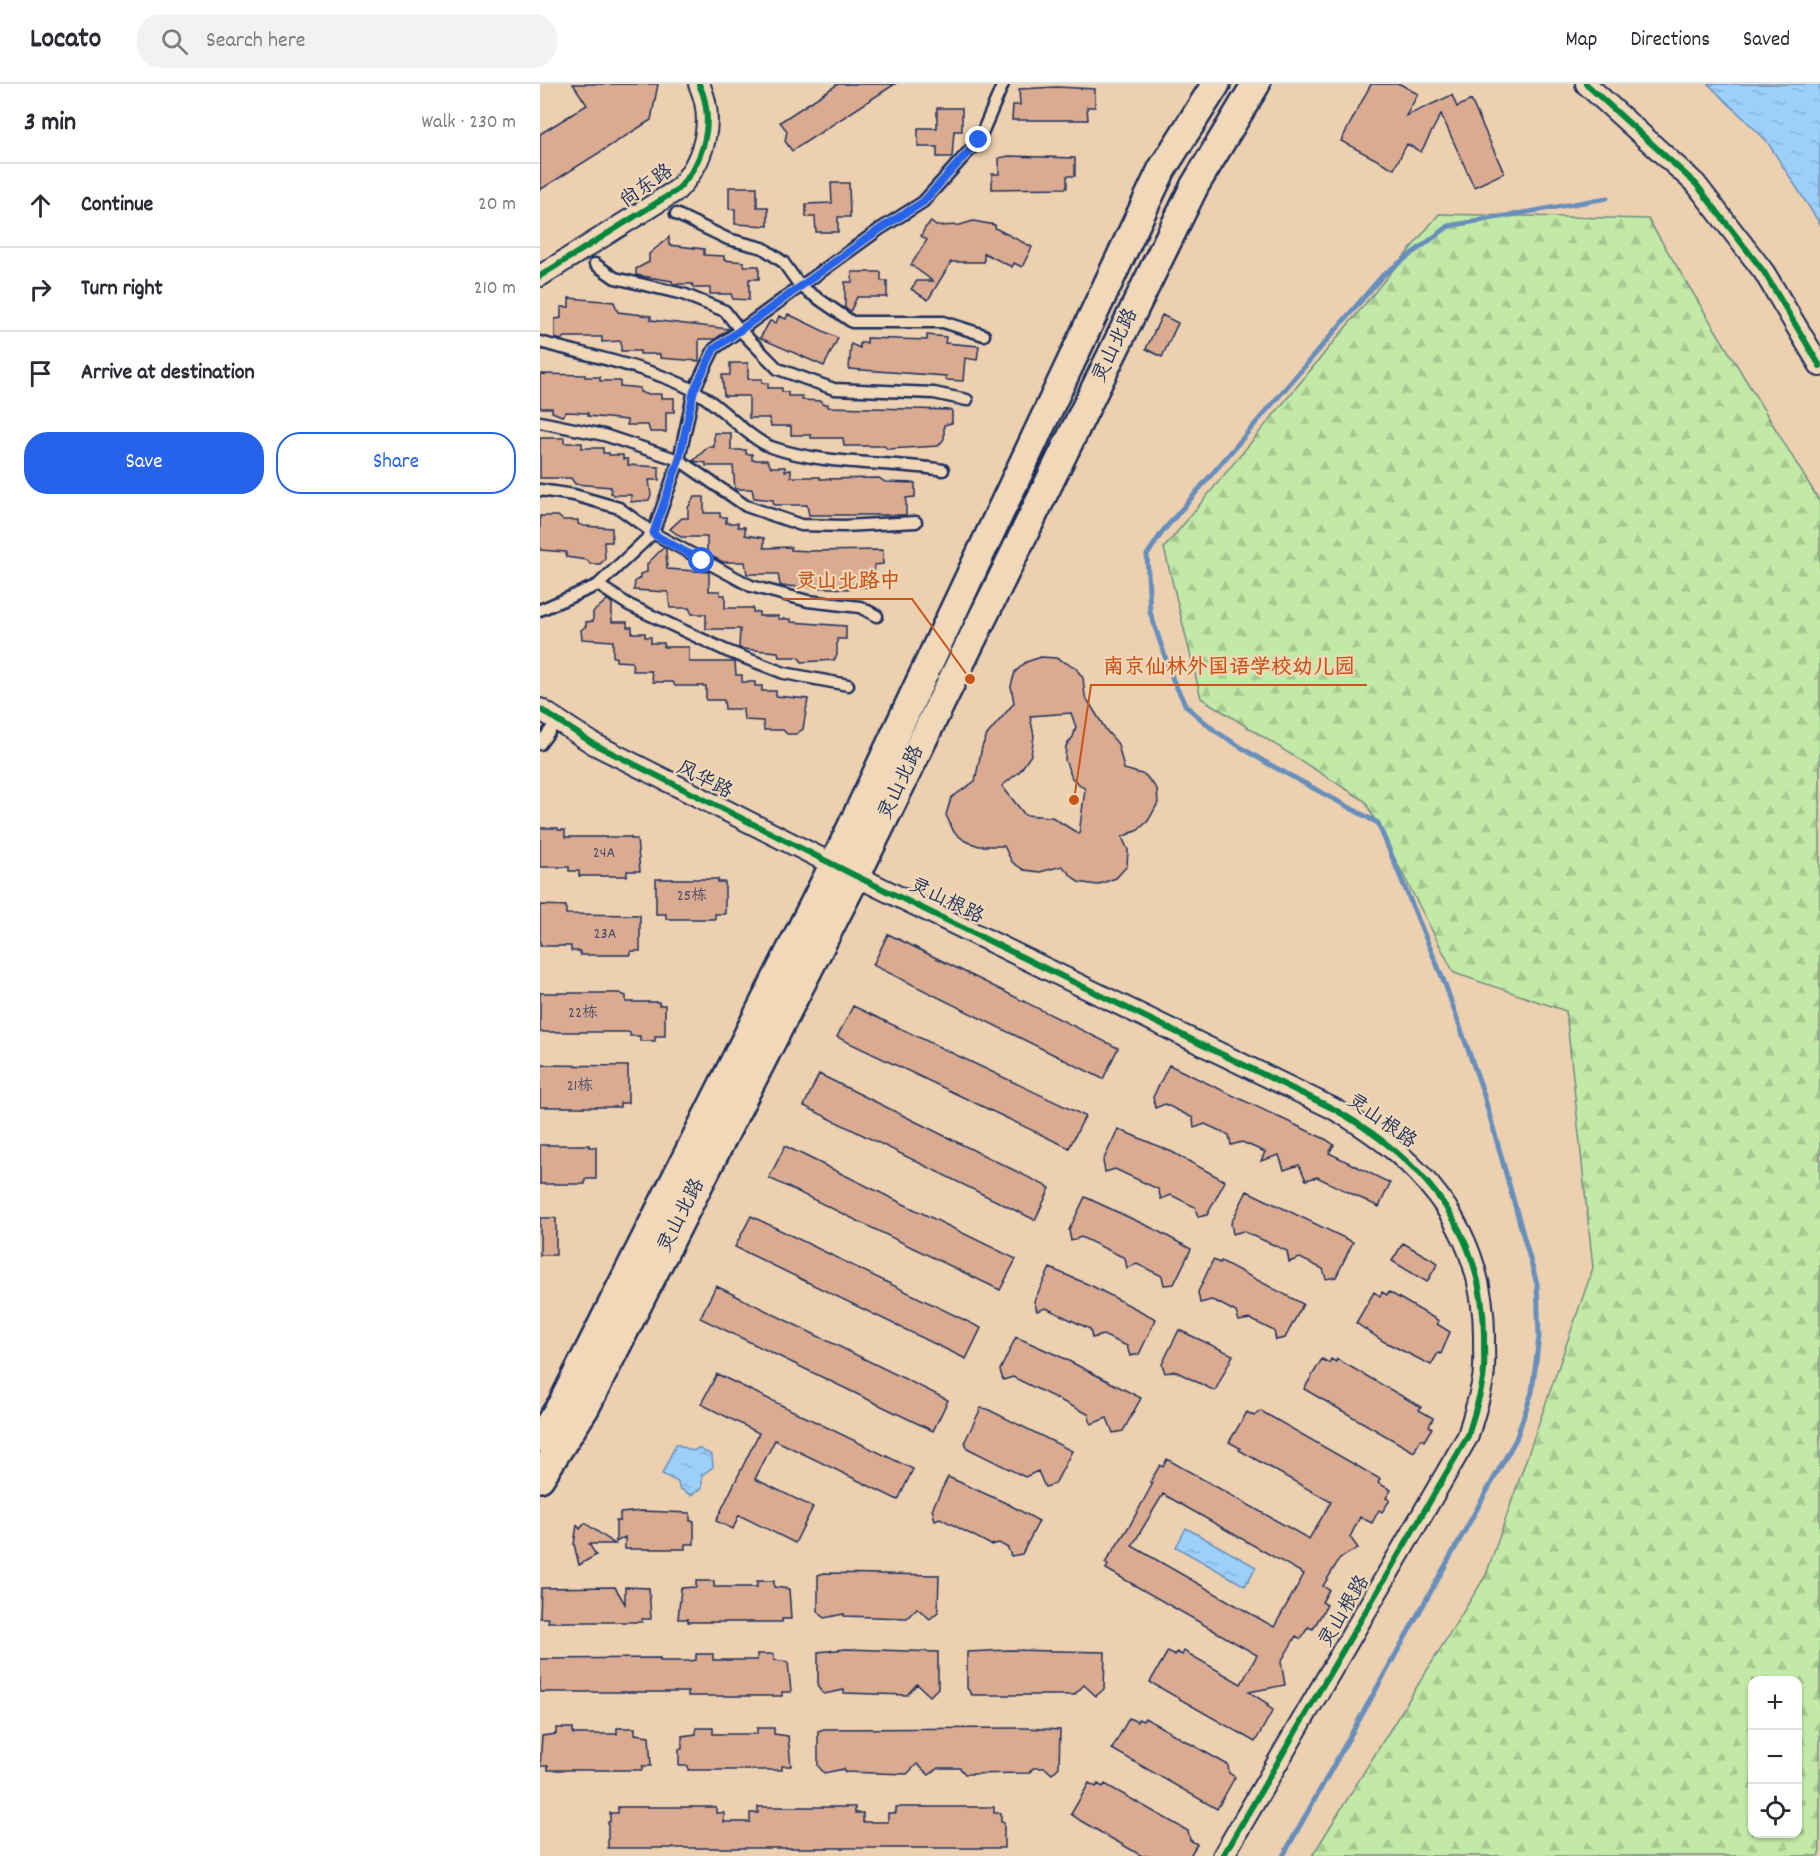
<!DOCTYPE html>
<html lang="en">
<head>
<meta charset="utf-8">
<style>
  :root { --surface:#fff; --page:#f2f2f3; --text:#2b2b33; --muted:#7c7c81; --line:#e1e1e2; --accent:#2563eb }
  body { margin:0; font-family:Dekko,"LXGW WenKai TC",sans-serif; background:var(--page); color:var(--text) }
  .controls { position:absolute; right:18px; bottom:18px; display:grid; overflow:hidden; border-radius:12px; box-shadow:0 2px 4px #0004 }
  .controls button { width:54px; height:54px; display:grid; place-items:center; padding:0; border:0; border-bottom:2px solid var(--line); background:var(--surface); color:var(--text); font:30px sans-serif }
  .stop { position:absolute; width:18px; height:18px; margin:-14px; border:4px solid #2563eb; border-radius:50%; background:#fff }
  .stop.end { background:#2563eb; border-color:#fff; box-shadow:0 2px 6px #0008 }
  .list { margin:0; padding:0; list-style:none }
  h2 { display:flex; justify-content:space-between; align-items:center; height:78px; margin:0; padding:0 24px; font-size:26px }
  h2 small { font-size:20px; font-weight:400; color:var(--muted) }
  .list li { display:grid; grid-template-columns:39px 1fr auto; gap:18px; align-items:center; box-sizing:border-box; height:84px; padding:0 24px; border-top:2px solid var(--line) }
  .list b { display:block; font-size:22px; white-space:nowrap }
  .list em { font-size:20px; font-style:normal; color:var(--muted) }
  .actions { display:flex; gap:12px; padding:18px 24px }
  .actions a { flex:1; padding:14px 0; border:2px solid var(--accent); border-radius:24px; text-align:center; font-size:21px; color:var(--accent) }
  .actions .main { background:var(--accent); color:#fff }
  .icon { flex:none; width:33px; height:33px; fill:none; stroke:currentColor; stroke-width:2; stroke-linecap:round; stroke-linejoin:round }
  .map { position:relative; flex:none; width:1280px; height:1772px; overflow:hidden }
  header { display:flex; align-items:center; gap:36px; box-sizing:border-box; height:84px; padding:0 30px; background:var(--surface); border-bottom:2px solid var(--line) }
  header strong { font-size:28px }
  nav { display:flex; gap:33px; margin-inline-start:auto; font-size:21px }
  .search { width:420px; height:54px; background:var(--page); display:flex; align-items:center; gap:15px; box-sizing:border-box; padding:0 21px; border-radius:24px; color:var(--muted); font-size:22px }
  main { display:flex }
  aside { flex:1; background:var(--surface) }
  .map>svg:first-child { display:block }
  .forest { fill:url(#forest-firs); stroke:#6e8c82; stroke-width:1.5; fill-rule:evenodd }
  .water { fill:url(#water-ripples); stroke:#688fbc; stroke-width:1.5 }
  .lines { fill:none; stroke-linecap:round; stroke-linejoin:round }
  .stream { stroke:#688fbc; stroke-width:5 }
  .building { fill:#dbab91; stroke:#1b2f5e; stroke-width:1.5; fill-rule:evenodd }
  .lane-casing { stroke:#1b2f5e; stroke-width:15 }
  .street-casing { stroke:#1b2f5e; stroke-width:24 }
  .secondary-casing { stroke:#1b2f5e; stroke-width:32 }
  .lane { stroke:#f0d8b8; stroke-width:10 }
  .street { stroke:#f0d8b8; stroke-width:20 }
  .secondary { stroke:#f0d8b8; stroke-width:27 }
  .cycleway-casing { stroke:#f0d8b8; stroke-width:10 }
  .cycleway { stroke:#00873e; stroke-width:6 }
  .route { stroke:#2563eb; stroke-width:8 }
  .labels { text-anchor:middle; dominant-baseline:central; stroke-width:4.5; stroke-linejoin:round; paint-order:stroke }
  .number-label { font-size:16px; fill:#4b4e6b }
  .street-label { font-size:20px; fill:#1b2f5e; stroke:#f0d8b8 }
  .leader { fill:none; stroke:#c95318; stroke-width:2 }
  .callout-dot { fill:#c95318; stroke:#f0d8b8; stroke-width:2 }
  .callout-label { font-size:21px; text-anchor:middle; font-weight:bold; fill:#c95318; stroke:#f0d8b8; stroke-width:4.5; stroke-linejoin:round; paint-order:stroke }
</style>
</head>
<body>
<header>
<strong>Locato</strong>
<div class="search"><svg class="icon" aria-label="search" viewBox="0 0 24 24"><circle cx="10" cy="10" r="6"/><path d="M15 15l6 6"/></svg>Search here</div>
<nav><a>Map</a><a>Directions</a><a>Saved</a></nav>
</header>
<main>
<aside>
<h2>3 min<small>Walk · 230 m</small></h2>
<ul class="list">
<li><svg class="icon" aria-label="ahead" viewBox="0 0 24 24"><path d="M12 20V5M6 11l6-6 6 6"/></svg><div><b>Continue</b></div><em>20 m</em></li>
<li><svg class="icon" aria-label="right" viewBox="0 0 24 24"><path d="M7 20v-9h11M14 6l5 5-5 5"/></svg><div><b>Turn right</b></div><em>210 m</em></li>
<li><svg class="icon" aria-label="arrive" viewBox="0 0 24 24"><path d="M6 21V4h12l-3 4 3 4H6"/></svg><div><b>Arrive at destination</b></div></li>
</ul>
<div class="actions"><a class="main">Save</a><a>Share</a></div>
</aside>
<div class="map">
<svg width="1280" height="1772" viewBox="0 0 1280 1772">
  <defs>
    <pattern id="forest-firs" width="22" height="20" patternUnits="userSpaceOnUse" patternTransform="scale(1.5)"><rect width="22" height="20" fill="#c2eaa6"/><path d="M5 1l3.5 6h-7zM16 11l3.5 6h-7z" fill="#a6c991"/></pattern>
    <pattern id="water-ripples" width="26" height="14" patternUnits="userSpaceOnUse" patternTransform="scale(1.5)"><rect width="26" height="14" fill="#9ccffa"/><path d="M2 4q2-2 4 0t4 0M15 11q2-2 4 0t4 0" fill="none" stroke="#86b2d9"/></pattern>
  </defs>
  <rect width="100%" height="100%" fill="#edd0b0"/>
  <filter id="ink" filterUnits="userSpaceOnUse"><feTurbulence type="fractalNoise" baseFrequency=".0167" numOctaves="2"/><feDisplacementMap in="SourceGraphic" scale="12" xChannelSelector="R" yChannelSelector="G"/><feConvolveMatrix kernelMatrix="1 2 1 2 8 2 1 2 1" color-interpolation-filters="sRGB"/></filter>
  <g filter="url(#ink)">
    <path class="forest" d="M899 130 1108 135 1280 418V1772H772L946 1491 1053 1184 1026 927 914 889 825 717 661 614 624 464ZM1212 1596H1258V1750H1212Z"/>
    <path class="water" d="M1168 0H1280V140L1226 56Z
      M136 1360 153 1367 158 1364 172 1371 173 1383 162 1391V1404L151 1411 139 1404 138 1398 122 1390Z
      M646 1444 716 1483 705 1502 636 1463Z"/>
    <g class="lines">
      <path class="stream" d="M743 1772 976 1355 992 1308 999 1253 997 1200 943 1008 905 900 838 739 725 678 675 647 646 622 633 596 610 528 607 471 623 447 843 191 909 142 1067 114"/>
    </g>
    <path class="building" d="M33 0H118L111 36 0 106V50L47 21Z
      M298 0H355L252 67 245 57 247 47 240 38Z
      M831 0H860L878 10 866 32 912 11 917 23 931 16 964 89 934 103 901 30 881 68 867 60 854 85 801 57Z
      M517 3 555 5V23H547L548 36H472L473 21H480L479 5Z
      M397 24H422V47H414L412 73H397V63H378V44H397Z
      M469 72 535 74V92H527V104L452 105V90H459V74Z
      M291 99H309L310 133H298V148H276L275 133H266V120L292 119Z
      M189 103H217V123H228V142L195 140V125H189Z
      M433 137 455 141V144L492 163 482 183 474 179 472 183 444 169V178H411L388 216 371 205 377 197H393L371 181 387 156 381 152 385 144 391 138 396 142 420 141Z
      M129 153V161L164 165V171L184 172V176L204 178V182H219V195H209V216L193 215 191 210H170V204H154L152 200H133L132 197 96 191V185L109 178V170Z
      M312 188H341V197H347V213H317L310 228 305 224V198H312Z
      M29 214 74 218 78 228 111 232V236L189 245 175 255H159V277L120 274V270H100V267H81V257L62 258V253H24L21 256 15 254V235L21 234V223H29Z
      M248 230 298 254 284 282 220 254 230 237 236 239 239 232 246 235Z
      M622 231 638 239 622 273 606 265Z
      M387 251 406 253 405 259 439 262 437 276 425 274 423 297 406 296V292L309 285 311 260 320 264V259H327V254L387 256Z
      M190 279H208V295H222V299H228V304H242V308H248V312H262V316L282 317V320H288V323L412 326V339L404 341V355L398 362 348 365 344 362H304L303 354H271V351H251V342H231L229 334H209V312H184L182 291H190Z
      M0 290 45 291V293H60V297H80V302L100 304V308L105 310H121V314H134V328H126V348H110L108 341H87V336L48 332V329L26 328 22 332 12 328V324H0Z
      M174 349H191V366H206V370H212V376H227L231 383H245V387L251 386V393H280V395L339 394 345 398 375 399V413L366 414V431H269L267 421H234L233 416 214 414 212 405H195L193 382H166V379L153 377 168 363H174Z
      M0 354H24V359H42V364H63V369H69V371H83V375H88V381L119 383V396H109L111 411 109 416 91 418V411H74L71 409V403L35 400 31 394H0Z
      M154 413H164V429H180V433H186V439H198V443H205V451L224 454V464L251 463V466L270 467 343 466V480L334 481 335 496 330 503H311V505L243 502 240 501 238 490H207L205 478H183L167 470V453H141L130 445 142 434H148V424Z
      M0 432H18L23 436H38V440L44 442 72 444V458H64L65 475 60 480H50L47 476 26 473V468L0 466Z
      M124 463 126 465 127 485 169 488V507H180V511H185V524H213V528H219V532H238V535H251V538L306 542V555H297V571L294 576 262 578 258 573H239L238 568 204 565 199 564 200 545H166V530H152L149 524H130L128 508 94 506 95 497 100 494V490L107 488V480Z
      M67 516 72 519V538H87V543H92V549H105V553H111V559H124V563H149V578H195L196 591H202V598H215V602H222V607H236V612L268 615 263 645 256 650H247L243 646H224L223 637 204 636 203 625H185L184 616H166V602H135L133 598H113L111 587H93L92 578 76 577V573H73V557L42 555 41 546 46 542V538L53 537V528Z
      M501 573 516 574 535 583 543 594 545 612 566 646 578 660 584 685 605 691 617 705 618 719 608 737 598 746 582 753 588 766 587 782 576 794 557 801 538 798 522 782 500 788 484 786 472 778 464 762H439L425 757 414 748 406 731 411 714 435 697 442 663 447 651 474 619 471 602 475 588 486 578ZM531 629 536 643 533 653 526 662 525 676 532 694 545 705 539 750 512 733 485 731 462 702 480 687 491 671 494 652 490 632Z
      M0 744H18V746H25V753H91V755H97L100 787H87V792H39V787H29V783H0Z
      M116 795H178V798H185V830H175V835H126V830H116Z
      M0 821 26 822V830L100 831V867H91V871H40V867H31V862H0Z
      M348 850 578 964 563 995 333 881Z
      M0 909H79L86 912V918H119V921H125V952H115V957H100V952H90V948H0Z
      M313 922 545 1032 529 1064 297 953Z
      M0 981 88 982V1019H80V1023H0Z
      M629 981 787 1056 794 1061 789 1069 850 1099 839 1123 777 1093 766 1096 759 1081 744 1086 739 1071 721 1077 725 1068 702 1058 691 1061 689 1051 665 1040 654 1044 653 1034 625 1020 615 1024 613 1013Z
      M279 990 510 1104 495 1136 264 1022Z
      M578 1045 632 1068 685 1097 667 1131 658 1133 655 1123 631 1111 621 1115 618 1105 575 1085 565 1088 563 1077Z
      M0 1061H49V1063H56V1095H45V1100H0Z
      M245 1062 476 1175 460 1206 229 1094Z
      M707 1107 813 1158 796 1193 786 1195 783 1185 760 1174 749 1178 747 1167 703 1147 693 1150 691 1139Z
      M545 1113 614 1145 651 1165 634 1200 624 1201 622 1192 597 1180 587 1184 585 1174 541 1153 531 1157 529 1146Z
      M211 1132 441 1244 426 1275 195 1163Z
      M0 1134H16V1171H0Z
      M863 1159 898 1179 887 1198 852 1177Z
      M673 1176 680 1179 681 1177 763 1220 745 1254 736 1256 734 1247 710 1235 699 1237 696 1228 677 1218 671 1216 660 1219 658 1208Z
      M510 1184 552 1202 616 1235 599 1270 590 1272 587 1262 563 1251 552 1254 550 1245 506 1224 497 1227 494 1217Z
      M176 1202 408 1316 393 1347 160 1234Z
      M834 1208 840 1212 842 1208 847 1211 849 1208 899 1237 897 1240 910 1248 901 1270 898 1269 891 1281 843 1257 816 1239Z
      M639 1246 693 1271 675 1307 635 1287 625 1289 622 1280Z
      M476 1253 519 1272 601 1314 583 1347 573 1349 567 1334 551 1340 548 1330 473 1293 463 1296 460 1286Z
      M782 1275 789 1279 791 1275 796 1278 797 1275 881 1323 879 1326 893 1334 889 1342 892 1344 884 1357 881 1355 874 1368 764 1305Z
      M177 1290 373 1385 358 1416 235 1356 215 1395 273 1423 255 1459 199 1431 193 1445 176 1437 219 1349 161 1320Z
      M441 1324 447 1325 532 1367 515 1400 505 1403 498 1387 485 1393 427 1364 425 1357Z
      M721 1327 840 1395 838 1399 851 1406 846 1414 850 1416 842 1428 839 1426 832 1439 820 1433 810 1453 818 1464 800 1474 783 1502 789 1506 782 1518 787 1521 773 1545 768 1543 761 1555 756 1552 741 1578 745 1601 709 1608 728 1620 727 1622 733 1626 715 1658 610 1598 628 1567 635 1571 637 1568 642 1571 644 1567 701 1600 717 1571 566 1485 568 1481 565 1479 590 1441 613 1399 610 1398 620 1381 623 1383 627 1375 769 1455 791 1418 699 1366 700 1364 689 1358 707 1328 714 1332ZM623 1410 764 1490 734 1543 592 1462Z
      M408 1393 468 1420 499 1437 482 1470 471 1472 468 1464 459 1459 451 1461 400 1434 395 1436 392 1425Z
      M102 1427 150 1429V1437H154V1460H145V1465H85V1453L76 1458V1437H80V1429Z
      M45 1439 75 1460H49L56 1471 39 1481 34 1460 37 1441 40 1445Z
      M284 1489 399 1491 398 1528 390 1535 377 1524 367 1534 304 1532V1530L284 1534 278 1527V1491Z
      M156 1497H174V1503H217V1497H234V1503L249 1505 251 1535H242V1538H148V1535H138L141 1504 156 1503Z
      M75 1503 85 1520V1503L109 1504 111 1535H102V1538H8V1534H0L1 1504Z
      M306 1565 398 1568V1604L390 1612 377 1600 367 1611 304 1609V1606L284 1610 278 1603V1568Z
      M469 1566 565 1568 564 1605 556 1612 544 1601 534 1611H432L427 1604V1568Z
      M156 1570H173V1576H217V1570H234V1576L248 1578 251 1608H242V1612H148V1608H0V1575L120 1574V1577H150L156 1576Z
      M589 1634 597 1638 598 1635 603 1637 605 1634 688 1681 689 1689 695 1693 677 1725 572 1665Z
      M16 1644H33V1650H77V1644H95V1650L109 1652 111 1682H102V1686H8V1682H0L2 1652 16 1650Z
      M156 1644H173V1650H217V1644H234V1650L248 1652 251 1682H242V1686H148V1682H139V1665H142V1652L156 1650Z
      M485 1644 520 1646 519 1683 512 1690 505 1684H493L489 1689 425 1690 420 1684H398L389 1691 377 1680 367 1690 304 1688V1685L284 1689 278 1682V1647L284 1645Z
      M549 1699 556 1703 558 1700 563 1703 565 1700 648 1747 650 1756 657 1760 650 1772H602L541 1737 531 1730Z
      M78 1723H176V1729H184V1738H210V1729H218V1723H315V1729H323V1738H348V1729H356V1723H454V1729H461V1738H464V1764H68V1738H70V1729H78Z"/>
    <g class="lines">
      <g class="lane-casing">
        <path id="lane" d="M136 130 188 155 223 164 243 178 260 202 312 238H403L444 251
          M55 180 75 194 143 210 185 227 199 245 238 285 294 305 394 309 427 316
          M0 258C46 271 113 284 153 306 179 319 206 353 231 363 286 382 346 377 403 386
          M0 338 64 351 139 376 206 422 261 441 304 442 376 438
          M0 406 34 411 79 424 113 449 211 502 268 517 320 523 337 532
          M58 501 89 521 187 567 244 589 308 601
          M0 526 58 501 113 449 139 376 154 306 174 265 340 145 383 118 439 56 463 0
          M0 660 17 637"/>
      </g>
      <g class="street-casing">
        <path id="street" d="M1046 0 1156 100 1224 188 1280 282
          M0 192 137 106C164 78 176 37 159 0
          M0 625 54 660 316 792 792 1024C884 1075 946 1149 944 1258 944 1270 945 1283 943 1295 940 1314 933 1333 928 1352L683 1772"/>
      </g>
      <g class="secondary-casing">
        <path id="secondary" d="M0 1354 22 1320 294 780 622 85 676 0
          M0 1394 45 1324 316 792 655 101 716 0"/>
      </g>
      <use href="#lane" class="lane"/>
      <use href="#street" class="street"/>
      <use href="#secondary" class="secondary"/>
      <g class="cycleway-casing">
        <path id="cycleway" d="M1046 0 1156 100 1224 188 1280 282
          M0 192 137 106C164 78 176 37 159 0
          M0 625 54 660 316 792 792 1024C884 1075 946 1149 944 1258 944 1270 945 1283 943 1295 940 1314 933 1333 928 1352L683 1772"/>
      </g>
      <use href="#cycleway" class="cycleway"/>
    </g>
  </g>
  <g class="lines" filter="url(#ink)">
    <path class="route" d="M162 477 113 450 139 376 154 306 174 265 340 145 383 118 439 56"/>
  </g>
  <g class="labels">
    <g class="number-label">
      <text x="64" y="769">24A</text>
      <text x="152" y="812">25栋</text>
      <text x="65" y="850">23A</text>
      <text x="43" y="929">22栋</text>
      <text x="40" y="1002">21栋</text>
    </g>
    <g class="street-label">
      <text transform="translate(107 103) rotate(-35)">尚东路</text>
      <text transform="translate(576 262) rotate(-64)">灵山北路</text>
      <text transform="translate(164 697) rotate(27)">风华路</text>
      <text transform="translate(362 699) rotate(-64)">灵山北路</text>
      <text transform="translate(406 818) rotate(26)">灵山根路</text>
      <text transform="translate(841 1038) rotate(35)">灵山根路</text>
      <text transform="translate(142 1132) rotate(-63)">灵山北路</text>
      <text transform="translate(805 1528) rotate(-59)">灵山根路</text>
    </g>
  </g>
  <path class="leader" d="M430 595L372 515H243M534 716L551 601H827"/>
  <g class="callout-dot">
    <circle cx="430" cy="595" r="6"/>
    <circle cx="534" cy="716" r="6"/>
  </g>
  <g class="callout-label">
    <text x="308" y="503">灵山北路中</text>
    <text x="689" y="589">南京仙林外国语学校幼儿园</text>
  </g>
</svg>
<div class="controls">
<button>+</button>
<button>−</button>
<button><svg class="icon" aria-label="locate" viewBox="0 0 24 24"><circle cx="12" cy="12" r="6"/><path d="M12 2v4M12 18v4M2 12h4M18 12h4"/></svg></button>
</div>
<div class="stop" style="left:162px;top:477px"></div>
<div class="stop end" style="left:439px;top:56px"></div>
</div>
</main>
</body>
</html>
